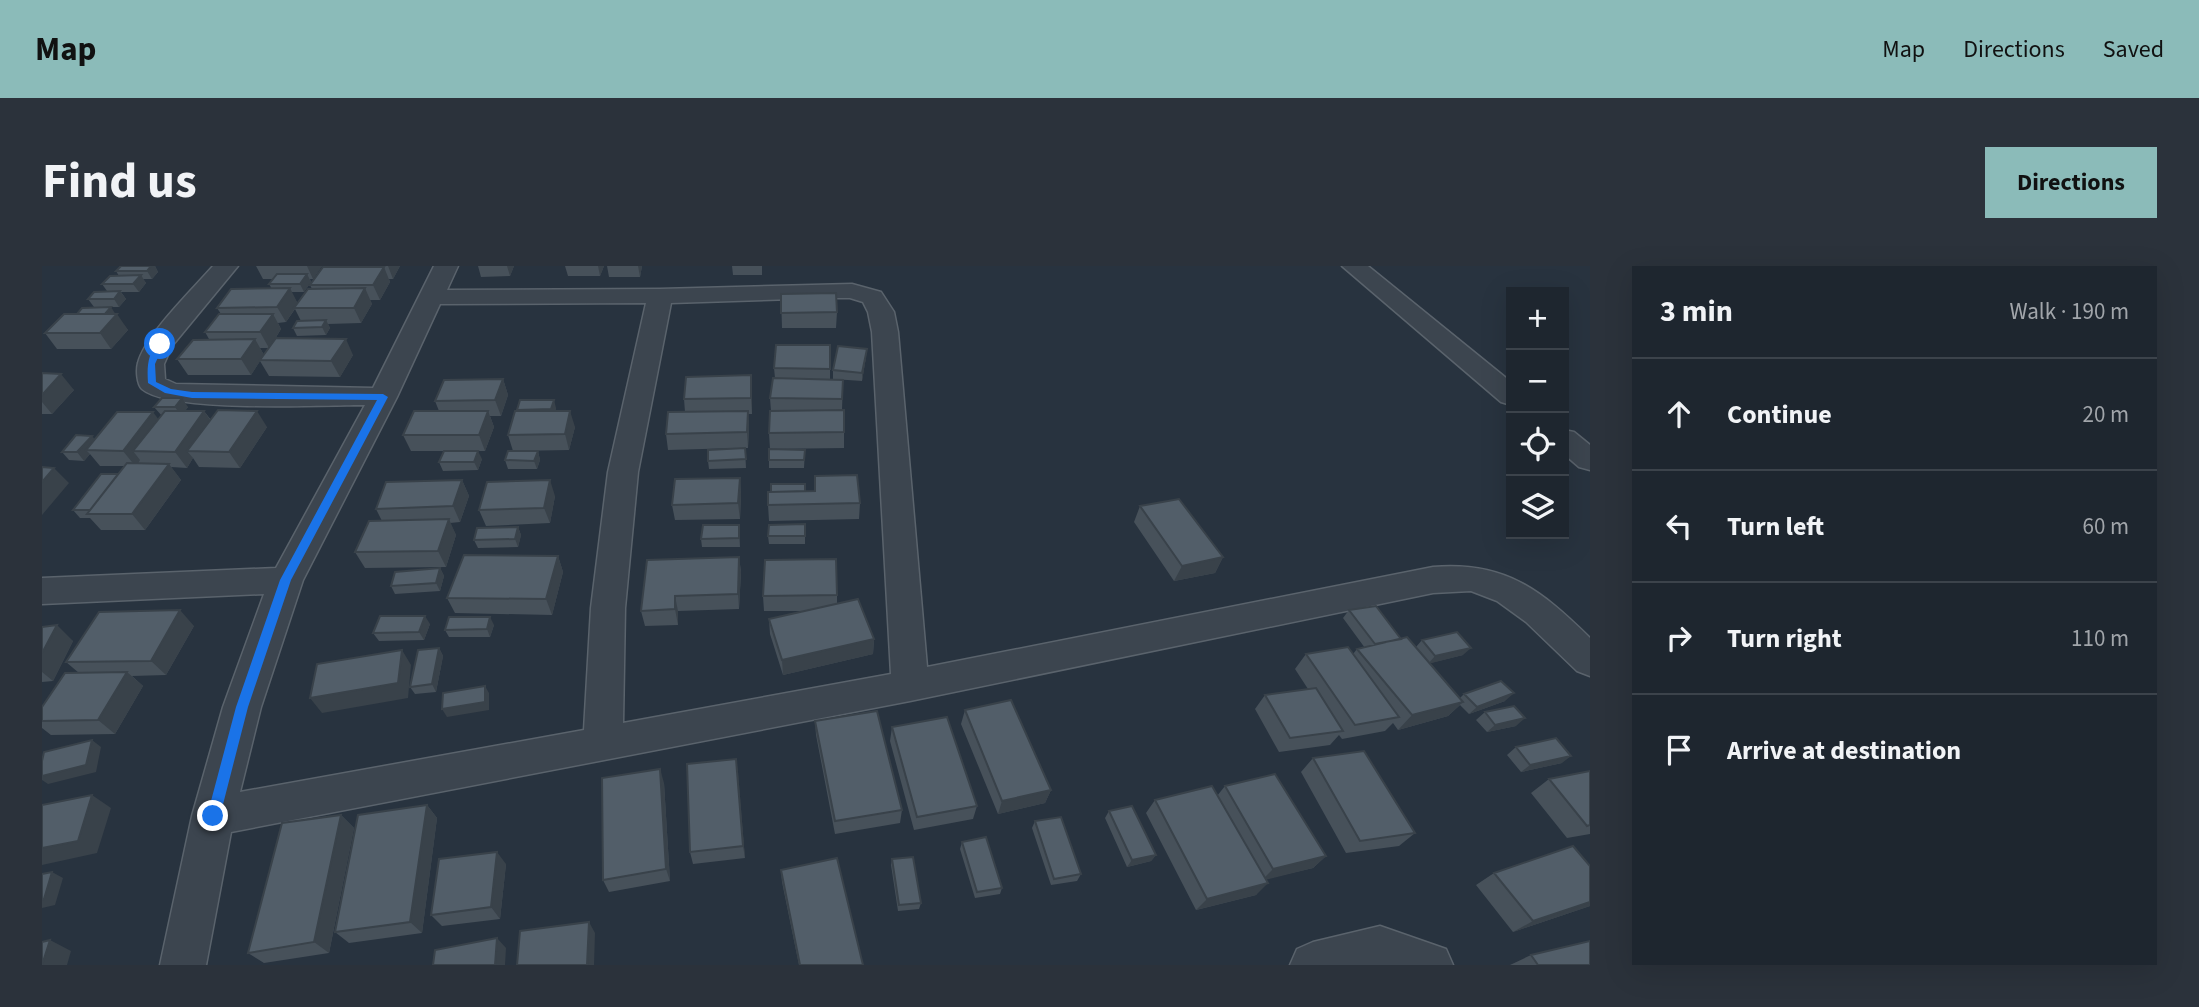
<!DOCTYPE html>
<html lang="en">
<head>
<meta charset="utf-8">
<style>
  :root { --surface:#1e262f; --page:#2b323b; --text:#f1f3f6; --muted:#a1a5aa; --line:#3c434b; --accent:#8bbbb9 }
  body { margin:0; font-family:"Source Sans 3",sans-serif; background:var(--page); color:var(--text) }
  .controls { position:absolute; right:21px; top:21px; display:grid; overflow:hidden; border-radius:0px; box-shadow:0 7px 28px #0002 }
  .controls button { width:63px; height:63px; display:grid; place-items:center; padding:0; border:0; border-bottom:2px solid var(--line); background:var(--surface); color:var(--text); font:35px sans-serif }
  .stop { position:absolute; width:21px; height:21px; margin:-16px; border:5px solid #1a73e8; border-radius:50%; background:#fff }
  .stop.end { background:#1a73e8; border-color:#fff; box-shadow:0 2px 7px #0008 }
  .list { margin:0; padding:0; list-style:none }
  h2 { display:flex; justify-content:space-between; align-items:center; height:91px; margin:0; padding:0 28px; font-size:30px }
  h2 small { font-size:23px; font-weight:400; color:var(--muted) }
  .list li { display:grid; grid-template-columns:46px 1fr auto; gap:21px; align-items:center; box-sizing:border-box; height:112px; padding:0 28px; border-top:2px solid var(--line) }
  .list b { display:block; font-size:26px; white-space:nowrap }
  .list em { font-size:23px; font-style:normal; color:var(--muted) }
  .icon { flex:none; width:38px; height:38px; fill:none; stroke:currentColor; stroke-width:2; stroke-linecap:round; stroke-linejoin:round }
  .map { position:relative; flex:none; width:1548px; height:699px; overflow:hidden; border-radius:0px }
  header { display:flex; align-items:center; gap:42px; box-sizing:border-box; height:98px; padding:0 35px; background:var(--accent); color:#111 }
  header strong { font-size:33px }
  nav { display:flex; gap:38px; margin-inline-start:auto; font-size:24px }
  .intro { display:flex; align-items:center; justify-content:space-between; box-sizing:border-box; height:168px; padding:0 42px }
  h1 { margin:0; font-size:49px }
  .button { padding:18px 32px; border-radius:0px; background:var(--accent); color:#111; font-size:24px; font-weight:700 }
  main { display:flex; gap:42px; padding:0 42px }
  aside { flex:1; background:var(--surface); border-radius:0px; box-shadow:0 7px 28px #0002 }
  .map>svg:first-child { display:block }
  .lines { fill:none; stroke-linecap:round; stroke-linejoin:round }
  .minor-casing { stroke:#5a636c; stroke-width:3 }
  .minor { fill:#3c454f; fill-rule:evenodd }
  .wall { fill:#47515a; fill-rule:evenodd }
  .shaded-wall { fill:#39424a }
  .building { fill:#525e69; stroke:#39424a; stroke-width:2 }
  .route { fill:#1a73e8 }
</style>
</head>
<body>
<header>
<strong>Map</strong>
<nav><a>Map</a><a>Directions</a><a>Saved</a></nav>
</header>
<div class="intro"><h1>Find us</h1><a class="button">Directions</a></div>
<main>
<div class="map">
<svg width="1548" height="699" viewBox="0 0 1548 699">
  <rect width="100%" height="100%" fill="#28333f"/>
  <g class="lines">
    <g class="minor-casing">
      <path id="minor" d="M171 0H196L130 80 122 98 123 113 134 118 331 122 392 0H416L405 24 618 23 810 18 839 26 852 46 856 66 885 401 1391 301C1463 295 1499 324 1548 372V410L1535 405 1484 356 1455 335 1429 325 1391 327 868 435 189 566 164 699H118L150 550 181 441 222 328 0 338V312L234 302 323 139C281 139 127 147 100 123 95 118 94 104 96 97 103 69 151 23 171 0ZM785 32H808L821 36 826 46 830 66 849 408 581 457 583 342 596 206 629 37ZM604 37 566 206 549 342 542 464 198 526 219 441 261 314 355 131 398 38Z
        M1300 0H1326L1469 116V139L1459 136Z
        M1522 164 1532 166 1548 179V204L1537 201 1522 188Z
        M1338 660 1404 683 1411 699H1248L1255 683 1271 676Z"/>
    </g>
    <use href="#minor" class="minor"/>
  </g>
  <path class="wall" d="M79 0H113L116 6 110 13H101L104 17 97 26H79L84 33 77 41H52L46 33 65 25 60 18 77 10 74 5Z
    M214 0H280L271 13H268L269 16 262 26H249L256 38 270 23 268 19 285 1V0H358L351 13H347L348 16 338 34H328L330 38 319 57 286 58 288 62 284 69 255 70 251 62 259 55 253 43 244 56 236 57 239 63 230 78 311 89 298 111 227 110 218 95 209 109H146L135 93 167 73 163 66 179 48 175 42 230 23 227 18 231 13H221ZM218 82H227L222 89Z
    M436 0H472L468 10 439 11Z
    M523 0H562L558 10H526Z
    M565 0H600L598 11H567Z
    M690 0H720V9H691Z
    M739 28 795 46 794 62H740Z
    M35 48H73L86 64 69 83H15L3 67Z
    M788 79V114H801L800 144 802 166V182L728 183 727 167 729 145 728 132 733 112 732 102Z
    M824 91 820 115 791 113V104Z
    M0 107 32 124 10 148H0Z
    M461 113 466 129 459 150H448L452 161 443 185H369L361 169 397 145 393 135Z
    M710 125V148H706L707 161 706 182H703L704 202 667 203 666 195 696 182 626 184 624 168 643 146 642 133Z
    M112 141H146L143 145H162L169 154 225 161 198 202 157 201 151 192 145 202 129 201 139 214 103 264H59L48 252H38L31 244 76 208 82 200H58L48 188 42 195 27 194 20 186 116 154 120 150Z
    M514 142 513 145 533 161 527 184 471 185 466 169 475 144Z
    M763 184 762 202H727V194Z
    M496 185 498 194 495 203H466L463 194Z
    M440 193 436 204 401 205 397 196Z
    M698 212 699 228 698 253 633 254 630 239Z
    M420 214 427 230 418 256 408 257 414 269 404 301 323 302 313 286 340 255 334 243Z
    M763 225 818 237 817 253 727 255 726 239Z
    M513 230 508 257 444 260 437 244Z
    M1098 240 1181 291 1173 307 1132 315 1092 256Z
    M763 258V278H727L726 270Z
    M697 259 698 281H660L659 273Z
    M476 261 479 269 476 281 436 282 432 274Z
    M516 290 521 306 510 349 413 347 405 332Z
    M697 291 699 306 697 343 636 345V359L603 360 599 345Z
    M398 302 402 310 398 325 353 328 349 320Z
    M795 329V338L832 373 831 388 741 409 728 368 727 353 766 345H722L721 330Z
    M1307 344 1374 381 1380 374 1421 389 1388 397 1418 432 1422 428 1463 435 1427 448 1418 439 1406 450 1356 464 1351 457 1343 465 1300 473 1297 469 1288 479 1237 486 1213 443 1223 429 1266 423 1253 403 1264 388H1311L1315 383 1323 382 1301 352Z
    M388 358 382 374 337 375 331 367Z
    M452 359 448 371H407L403 364Z
    M152 360 124 409 90 410 101 420 73 468 9 469 0 462V441L37 407 24 396Z
    M0 361 31 375 11 415 0 416Z
    M397 382 401 390 394 426 373 428 368 421Z
    M923 444 1009 524 1003 537 956 548 919 458Z
    M1443 446 1474 460 1445 466 1434 454Z
    M773 455 860 544 858 557 793 568 774 469Z
    M850 461 935 540 931 553 872 564 848 475Z
    M1474 481 1520 497 1479 506 1465 489Z
    M1271 492 1373 567 1357 580 1304 587 1259 506Z
    M694 493 703 592 651 598 648 586Z
    M1548 505V568L1525 572 1489 527 1507 513Z
    M622 517 628 615 567 626 561 614Z
    M1183 520 1284 590 1271 602 1224 613 1214 629 1154 644 1104 547 1113 534 1175 530Z
    M385 539 395 552 380 667 307 677 293 666Z
    M1067 545 1114 589 1109 595 1085 601 1063 552Z
    M299 549 312 562 287 687 222 697 206 687Z
    M993 555 1039 608 1035 615 1009 619 990 562Z
    M920 576 960 622 958 628 933 632 918 583Z
    M850 593 879 637 877 643 856 645 849 599Z
    M464 598 458 653 400 660 389 649Z
    M1548 600V640L1471 666 1434 619 1452 607Z
    M739 604 821 699H757L740 616Z
    M1489 689 1548 699H1468Z"/>
  <path class="shaded-wall" d="M109 0H113L116 6 110 13 105 5Z
    M265 0H280L271 13Z
    M346 0H358L351 13Z
    M465 0H472L468 10Z
    M556 0H562L558 10Z
    M596 0H600L598 11Z
    M342 1 348 16 338 34 331 19Z
    M265 8 269 16 262 26 258 18Z
    M99 9 104 17 97 26 91 18Z
    M248 22 256 38 244 56 235 41Z
    M323 22 330 38 319 57 312 42Z
    M78 25 84 33 77 41 72 33Z
    M69 41 74 49 75 48 86 64 69 83 58 67 62 50Z
    M231 48 239 63 227 82 218 66Z
    M284 54 288 62 284 69 280 61Z
    M213 73 222 89 209 109 199 93Z
    M304 73 311 89 298 111 289 95Z
    M825 83 824 91 820 115V107Z
    M19 108 32 124 10 148 0 136V129Z
    M709 109 710 125V148L709 132Z
    M461 113 466 129 459 150 453 134Z
    M140 132 146 141 139 150 133 141Z
    M512 134 514 142 512 152 509 143Z
    M162 145 173 161 145 185 151 192 145 202 133 186Z
    M215 145 225 161 198 202 187 186Z
    M446 145 452 161 443 185 437 169Z
    M528 145 533 161 527 184 523 168Z
    M706 145 707 161 706 182 705 166Z
    M111 146 123 162 91 185 98 194 94 201 81 185Z
    M50 170 57 178 44 184 48 188 42 195 35 186Z
    M436 185 440 193 436 204 432 196Z
    M496 185 498 194 495 203 492 195Z
    M127 198 139 214 103 264 90 248Z
    M12 202 27 217 0 249V216Z
    M698 212 699 228 698 253 696 237Z
    M420 214 427 230 418 256 411 240Z
    M508 214 513 230 508 257 502 242Z
    M407 253 414 269 404 301 396 285Z
    M476 261 479 269 476 281 473 273Z
    M516 290 521 306 510 349 504 333Z
    M697 291 699 306 697 343 696 328Z
    M1181 291 1173 307 1132 315 1140 300Z
    M398 302 402 310 398 325 394 317Z
    M633 330 636 345V359L633 343Z
    M138 344 152 360 124 409 109 395Z
    M383 350 388 358 382 374 377 366Z
    M448 351 452 359 448 371 445 363Z
    M15 359 31 375 11 415 0 406V387Z
    M832 373 831 388 741 409 740 394Z
    M397 382 401 390 394 426 390 418Z
    M1429 382 1421 389 1386 398 1393 390Z
    M360 384 369 399 366 432 280 447 268 432Z
    M85 406 101 420 73 468 56 454Z
    M443 420 447 427V444L405 451 400 443Z
    M1472 427 1463 435 1427 448 1435 441Z
    M1421 436 1406 450 1356 464 1370 449Z
    M1483 452 1474 460 1445 466 1453 459Z
    M50 474 59 481 54 506 6 518 0 514V510Z
    M1529 490 1520 497 1479 506 1488 499Z
    M694 493 696 506 703 592 701 580Z
    M618 503 622 517 628 615 624 603Z
    M1009 524 1003 537 956 548 960 535Z
    M50 529 69 542 55 587 0 599V582Z
    M385 539 395 552 380 667 368 656Z
    M299 549 312 562 287 687 272 676Z
    M455 586 464 598 458 653 449 641Z
    M1114 589 1109 595 1085 601 1090 594Z
    M1284 590 1271 602 1219 615 1231 603Z
    M10 606 21 612 13 639 0 642V634Z
    M1226 617 1214 629 1154 644 1165 633Z
    M1548 636V640L1471 666 1491 655Z
    M547 656 553 667 552 699H545Z
    M455 672 464 682 463 699H453Z
    M8 674 29 685 25 699H0Z"/>
  <path class="building" d="M79 0H109L105 5H74Z
    M281 1H342L331 19H268Z
    M235 8H265L258 18H227Z
    M99 9 91 18H60L68 10Z
    M248 22 235 41 175 42 189 23Z
    M323 22 312 42H252L266 23Z
    M78 25 72 33H46L52 26Z
    M794 27 795 46 739 47V28Z
    M69 41 63 48H35L40 42Z
    M22 48H75L58 67H3Z
    M177 48H231L218 66H163Z
    M284 54 280 61 251 62 255 55Z
    M234 72 304 73 289 95 218 94Z
    M213 73 199 93H135L151 74Z
    M734 79H788V103L732 102Z
    M796 80 825 83 820 107 791 104Z
    M0 107 19 108 0 129Z
    M709 109V132L642 133 644 111Z
    M731 112 801 114 800 133 728 132Z
    M461 113 453 134 393 135 402 114Z
    M120 132H140L133 141H112Z
    M478 134H512L509 143 475 144Z
    M176 144 215 145 187 186 145 185Z
    M802 144V166L727 167 728 145Z
    M123 145H162L133 186 91 185Z
    M372 145H446L437 169H361Z
    M473 145H528L523 168 466 169Z
    M706 145 705 166 624 168 626 146Z
    M75 146H111L81 185 44 184Z
    M34 169 50 170 35 186H20Z
    M703 182 704 193 666 195V184Z
    M727 183 763 184 762 194H727Z
    M402 185H436L432 196H397Z
    M466 185H496L492 195 463 194Z
    M85 197 127 198 90 248H45Z
    M0 201 12 202 0 216Z
    M59 208H76L48 244H31Z
    M815 209 818 237 726 239V226L773 225V210Z
    M698 212 696 237 630 239 633 213Z
    M420 214 411 240 334 243 344 216Z
    M508 214 502 242 437 244 445 216Z
    M729 218H763V225L729 226Z
    M1137 233 1181 291 1140 300 1098 240Z
    M407 253 396 285 313 286 327 255Z
    M763 258V270H726L727 259Z
    M661 259H697V272L659 273Z
    M476 261 473 273 432 274 435 262Z
    M422 289 516 290 504 333 405 332Z
    M697 291 696 328 633 330V343L599 345 605 294Z
    M794 293 795 329 721 330 723 294Z
    M398 302 394 317 349 320 353 306Z
    M816 333 832 373 740 394 727 353Z
    M1334 340 1359 373 1333 378 1307 344Z
    M138 344 109 395 24 396 57 346Z
    M338 350H383L377 366 331 367Z
    M407 351H448L445 363 403 364Z
    M15 359 0 387V361Z
    M1415 366 1429 382 1393 390 1380 374Z
    M1365 371 1421 436 1370 449 1315 383Z
    M1306 381 1357 451 1313 459 1264 388Z
    M397 382 390 418 368 421 376 384Z
    M360 384 356 417 268 432 275 398Z
    M85 406 56 454 0 455V441L23 407Z
    M1459 415 1472 427 1435 441 1422 428Z
    M443 420V436L400 443 401 427Z
    M1274 422 1301 465 1248 472 1223 429Z
    M969 434 1009 524 960 535 923 444Z
    M1472 440 1483 452 1453 459 1443 446Z
    M835 445 860 544 793 555 773 455Z
    M905 451 935 540 875 551 850 461Z
    M1514 472 1529 490 1488 499 1474 481Z
    M50 474 44 499 0 510V495L2 486Z
    M1322 485 1373 567 1318 575 1271 492Z
    M694 493 701 580 648 586 645 498Z
    M618 503 624 603 561 614 560 512Z
    M1548 505V559L1545 560 1507 513Z
    M1233 508 1284 590 1231 603 1183 520Z
    M1170 520 1226 617 1165 633 1113 534Z
    M50 529 36 575 0 582V539Z
    M385 539 368 656 293 666 316 549Z
    M1090 540 1114 589 1090 594 1067 545Z
    M299 549 272 676 206 687 240 557Z
    M1019 551 1039 608 1012 613 993 555Z
    M944 571 960 622 935 626 920 576Z
    M1531 580 1548 600V636L1491 655 1452 607Z
    M455 586 449 641 389 649 397 593Z
    M871 591 879 637 857 639 850 593Z
    M795 592 821 699H758L739 604Z
    M10 606 2 633 0 634V608Z
    M547 656 545 699H475L478 665Z
    M455 672 453 699H391L393 684Z
    M8 674 0 699V676Z
    M1548 675V699H1496L1489 689Z"/>
  <path class="route" d="M118 76 122 78 113 98 114 116 129 123 150 126 341 128 346 131 249 314 206 441 178 550 171 556 165 550 194 441 238 314 335 134 150 132 123 127 106 117C105 102 105 86 118 76Z"/>
</svg>
<div class="controls">
<button>+</button>
<button>−</button>
<button><svg class="icon" aria-label="locate" viewBox="0 0 24 24"><circle cx="12" cy="12" r="6"/><path d="M12 2v4M12 18v4M2 12h4M18 12h4"/></svg></button>
<button><svg class="icon" aria-label="layers" viewBox="0 0 24 24"><path d="M12 4l9 5-9 5-9-5zM3 14l9 5 9-5"/></svg></button>
</div>
<div class="stop" style="left:118px;top:78px"></div>
<div class="stop end" style="left:171px;top:550px"></div>
</div>
<aside>
<h2>3 min<small>Walk · 190 m</small></h2>
<ul class="list">
<li><svg class="icon" aria-label="ahead" viewBox="0 0 24 24"><path d="M12 20V5M6 11l6-6 6 6"/></svg><div><b>Continue</b></div><em>20 m</em></li>
<li><svg class="icon" aria-label="left" viewBox="0 0 24 24"><path d="M17 20v-9H6M10 6l-5 5 5 5"/></svg><div><b>Turn left</b></div><em>60 m</em></li>
<li><svg class="icon" aria-label="right" viewBox="0 0 24 24"><path d="M7 20v-9h11M14 6l5 5-5 5"/></svg><div><b>Turn right</b></div><em>110 m</em></li>
<li><svg class="icon" aria-label="arrive" viewBox="0 0 24 24"><path d="M6 21V4h12l-3 4 3 4H6"/></svg><div><b>Arrive at destination</b></div></li>
</ul>
</aside>
</main>
</body>
</html>
